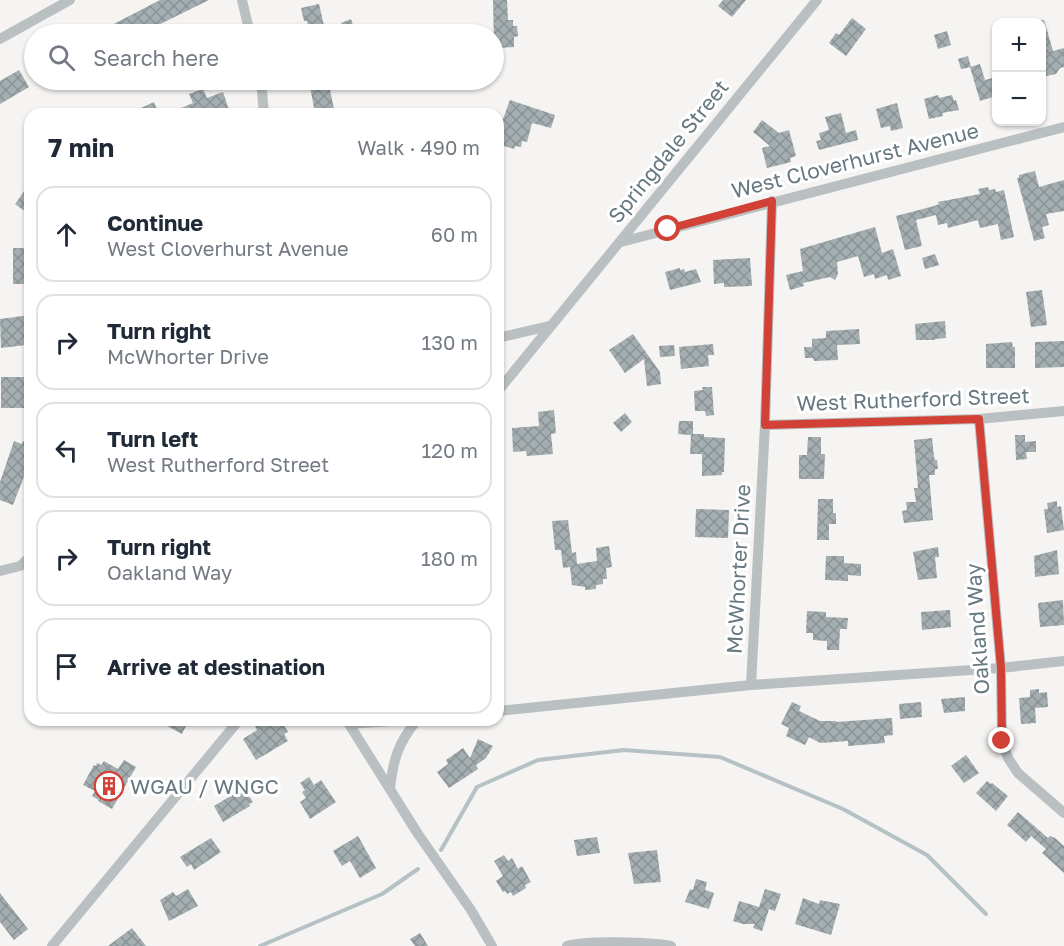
<!DOCTYPE html>
<html lang="en">
<head>
<meta charset="utf-8">
<style>
  :root { --surface:#fff; --page:#f2f2f3; --text:#1f2937; --muted:#747a83; --line:#e0e1e3 }
  body { margin:0; font-family:"Golos Text",sans-serif; background:var(--page); color:var(--text) }
  .controls { position:absolute; right:18px; top:18px; display:grid; overflow:hidden; border-radius:12px; box-shadow:0 2px 4px #0004 }
  .controls button { width:54px; height:54px; display:grid; place-items:center; padding:0; border:0; border-bottom:2px solid var(--line); background:var(--surface); color:var(--text); font:30px sans-serif }
  .stop { position:absolute; width:18px; height:18px; margin:-14px; border:4px solid #d14135; border-radius:50%; background:#fff }
  .stop.end { background:#d14135; border-color:#fff; box-shadow:0 2px 6px #0008 }
  .list { margin:0; padding:0; list-style:none }
  h2 { display:flex; justify-content:space-between; align-items:center; height:78px; margin:0; padding:0 24px; font-size:26px }
  h2 small { font-size:20px; font-weight:400; color:var(--muted) }
  .list li { display:grid; grid-template-columns:39px 1fr auto; gap:18px; align-items:center; box-sizing:border-box; height:96px; margin:0 12px 12px; padding:0 12px; border:2px solid var(--line); border-radius:18px }
  .list b { display:block; font-size:22px; white-space:nowrap }
  .list p { margin:0; font-size:20px; white-space:nowrap; color:var(--muted) }
  .list em { font-size:20px; font-style:normal; color:var(--muted) }
  .icon { flex:none; width:33px; height:33px; fill:none; stroke:currentColor; stroke-width:2; stroke-linecap:round; stroke-linejoin:round }
  .map { position:relative; flex:none; width:1064px; height:946px; overflow:hidden }
  .search { position:absolute; background:var(--surface); box-shadow:0 2px 4px #0004; left:24px; top:24px; width:480px; height:66px; display:flex; align-items:center; gap:15px; box-sizing:border-box; padding:0 21px; border-radius:33px; color:var(--muted); font-size:22px }
  .panel { position:absolute; background:var(--surface); box-shadow:0 2px 4px #0004; left:24px; top:108px; width:480px; height:618px; border-radius:18px }
  .map>svg:first-child { display:block }
  .lines { fill:none; stroke-linecap:round; stroke-linejoin:round }
  .stream { stroke:#b5c1c4; stroke-width:4 }
  .building { fill:url(#building-cross-hatch) }
  .minor { stroke:#babfc1; stroke-width:10 }
  .route { stroke:#d14135; stroke-width:8 }
  .labels { text-anchor:middle; dominant-baseline:central; stroke-width:6; stroke-linejoin:round; paint-order:stroke }
  .street-label { font-size:21px; fill:#677980; stroke:#fff }
  .poi-label { font-size:21px; fill:#677980; stroke:#fff; text-anchor:start }
</style>
</head>
<body>
<div class="map">
<svg width="1064" height="946" viewBox="0 0 1064 946">
  <defs>
    <pattern id="building-cross-hatch" width="8" height="8" patternUnits="userSpaceOnUse" patternTransform="scale(1.5)"><rect width="8" height="8" fill="#a4adb0"/><path d="M0 0l8 8M0 8l8-8" fill="none" stroke="#899294"/></pattern>
  </defs>
  <rect width="100%" height="100%" fill="#f5f4f2"/>
  <g class="lines">
    <path class="stream" d="M441 850 477 787 538 760 624 750 720 757 843 809 927 855 986 914
      M260 946 382 894 418 869"/>
  </g>
  <path class="building" d="M160 0H209L140 34H112L108 27Z
    M493 0H507L508 20H513V26H517L518 36 514 37V47L498 48V43H494Z
    M723 0H746L732 17 718 6Z
    M319 4 326 34H310L307 21H304L301 8Z
    M852 18 866 29 846 56 829 43 836 33 839 35Z
    M351 19 356 34H345L341 23Z
    M1041 20H1044L1053 51 1064 48V67L1060 68 1056 74 1041 77Z
    M947 31 951 45 938 49 934 35Z
    M968 56 971 67 961 69 958 59Z
    M980 64 985 80 996 77V96L980 101 970 67Z
    M19 70 29 87 0 104V81Z
    M315 80H328L335 114H315L309 81Z
    M203 89 207 98 223 92 229 110 219 114H167L193 103 189 94Z
    M938 95 939 98 952 95 954 101 956 100 959 110 942 113 943 116 929 119 924 99Z
    M510 100 555 115 551 128 532 123 527 142 522 141 521 147 515 146 514 149 498 144V118L503 119Z
    M154 102 159 114H128Z
    M897 103 903 128 891 131 890 126 881 128 876 109Z
    M841 113 846 133 856 130 858 140 819 150 816 141 821 140 819 133 829 130 825 117Z
    M762 120 779 133 789 130 796 156 790 158 791 162 767 168 762 148 770 146 753 132Z
    M1035 171 1039 187 1064 180V211L1046 214 1049 225 1042 227 1045 238 1034 241 1017 178H1019V175Z
    M30 183V215L15 204Z
    M988 187 989 190 995 189 996 192 1004 190 1014 237 1001 240 998 224 980 228 978 220 948 228 947 223 938 225 936 215 916 220 922 246 905 250 896 216 934 206 939 204 938 202 980 194 978 189Z
    M875 227 882 253 893 249 901 276 888 280 887 275 875 279 874 274 864 277 858 256 837 262 838 274 835 280 830 277 803 283 804 286 790 290 786 275 803 271 800 249Z
    M13 248H30V284H13Z
    M935 254 939 265 925 269 922 258Z
    M750 258 752 286 724 287V283L714 284 713 260Z
    M680 268V270L684 269 685 272 696 269 701 282 670 290 665 272Z
    M1042 290 1047 325 1031 327 1026 292Z
    M30 315V329L25 330 26 345 1 348 0 319Z
    M945 321 946 338 935 339V340H916L915 324Z
    M859 329 860 344 837 345 838 360 814 361 813 358H805L804 347H812V339L826 338V331Z
    M633 334 660 372 661 384 647 386 644 359 625 373 609 350Z
    M1064 341V367L1035 368V342Z
    M1012 342 1013 347H1015V368H986V344Z
    M713 344 714 355H708L709 366 681 369 679 347Z
    M674 345 675 356 660 357 659 346Z
    M1 377H29L30 408H1Z
    M702 387H712L714 415 706 416 705 411H695L694 391 703 390Z
    M554 410 556 433 551 434 553 454 527 456 526 451 513 452 512 428 539 426 538 412Z
    M625 413 632 422 621 432 613 423Z
    M679 421H693V434H704V437L725 438 724 472H722V475L702 476V454H690L691 435 678 434Z
    M1015 435H1025V442L1036 441V452H1026L1027 459 1016 460Z
    M808 437H821V454H825L824 479H799V455H807Z
    M932 438 934 457 935 460H937L938 469H935V475H929L933 520 904 523 902 511 907 510 906 502H916L914 488H918L914 440Z
    M14 441 22 444 23 441 30 443V461L13 505 0 500V482Z
    M818 499H833V513H836V524H829V540H817Z
    M1057 501V507L1061 506 1064 530 1047 533 1044 509H1048L1047 503Z
    M696 509 729 510 728 538 695 537Z
    M568 520 572 553 576 552 577 564 597 561 596 548 609 546 612 567 606 568 607 579H603V584L596 585V589L585 590V587L572 585 570 567 563 568 561 550H555L552 521Z
    M938 547 939 557H935L937 578 918 580 913 552Z
    M1057 550 1059 574 1035 577 1034 556Z
    M826 556H844V563L861 564V576L848 575V581L825 580Z
    M1063 600 1064 625 1040 627 1038 603Z
    M950 610 951 627 922 630 921 612Z
    M807 611 826 612V617L848 618 847 629H840L839 650H827V641L813 640V633H806Z
    M1039 689V693L1047 692 1048 707 1035 708 1036 723 1021 724 1019 698 1030 697V690Z
    M965 697V711L944 713 941 699Z
    M792 702 801 706 799 711 820 721H836V722L892 718 893 735 884 736 885 743 848 746V741L820 743 809 737 805 745 786 736 789 728 781 724Z
    M921 702 922 717 900 719 899 704Z
    M156 720H189L182 734Z
    M252 720H281L288 732 284 734 288 741 256 760 243 739 257 730Z
    M478 739 493 746 486 758 476 765 478 769 449 788 437 772 448 764 446 760 463 748 470 758Z
    M966 755 979 773 964 783 951 766Z
    M124 760 136 767 112 809 98 801 99 800 92 796 95 791 83 785 94 765 96 766 97 763 101 765 104 761 118 769Z
    M309 777 314 785 321 780 336 802 310 819 300 802 306 798 302 792 305 790 300 783Z
    M987 781 991 784 992 783 1008 796 996 811 976 793Z
    M242 789 244 793 246 791 253 802 249 804 250 806 223 822 214 806Z
    M1018 812 1048 838 1050 836 1055 838 1064 846V873L1042 853 1046 849 1031 836 1026 842 1007 825Z
    M358 836 376 868 360 878 350 861 342 866 333 851Z
    M597 837 600 853 577 856 574 840Z
    M211 838 221 852 194 870 191 864 187 867 180 857Z
    M657 850 661 882 634 884 628 853Z
    M504 855 508 861 512 858 518 869 522 866 531 882 525 885 526 888 513 896 511 892 507 894 505 891 503 892 496 881 503 876 494 861Z
    M696 879 707 882 705 890 714 893 709 909 685 902 690 889 693 890Z
    M188 889 198 906 169 921 160 900 173 892 176 896Z
    M765 889 781 894 775 911 769 909 762 931 753 928 755 924H743L733 921 739 901 759 907Z
    M0 893 28 929 14 940 0 922Z
    M803 898 819 904 820 900 840 904 831 935 795 924Z
    M132 928 146 946H108Z
    M420 933 428 946H415L410 939Z"/>
  <g class="lines">
    <path class="minor" d="M242 0 250 34
      M0 39 70 0
      M261 80 264 114
      M621 242 1064 127
      M498 338 549 326
      M498 391 817 0
      M979 419 1001 668 1002 741 1008 758 1018 773 1064 813
      M765 425 979 419 1064 411
      M0 571 20 566 30 557
      M751 685 765 425 772 201
      M498 711 751 685 1001 668 1064 661
      M347 720 349 724 404 720
      M349 724 418 834 471 910 492 946
      M390 789C393 760 398 743 417 720
      M52 946 239 720
      M567 946C587 940 650 942 671 946"/>
  </g>
  <g class="lines">
    <path class="route" d="M668 229 772 201 765 425 979 419 1001 668 1002 741"/>
  </g>
  <defs>
    <g id="building-ring" transform="scale(1.5)"><circle r="9.5" fill="#fff" stroke="#d14135" stroke-width="1.5"/><path d="M-4-6H4V6H1V3H-1V6H-4ZM-2.5-4.3h1.7v1.8h-1.7ZM.8-4.3h1.7v1.8H.8ZM-2.5-1h1.7V.8h-1.7ZM.8-1h1.7V.8H.8Z" fill="#d14135"/></g>
  </defs>
  <g fill-rule="evenodd">
    <use href="#building-ring" x="109" y="786"/>
  </g>
  <g class="labels">
    <g class="street-label">
      <text transform="translate(668 151) rotate(-51)">Springdale Street</text>
      <text transform="translate(855 160) rotate(-14)">West Cloverhurst Avenue</text>
      <text transform="translate(913 399) rotate(-2)">West Rutherford Street</text>
      <text transform="translate(738 569) rotate(-87)">McWhorter Drive</text>
      <text transform="translate(977 629) rotate(-94)">Oakland Way</text>
    </g>
    <g class="poi-label">
      <text x="130" y="786">WGAU / WNGC</text>
    </g>
  </g>
</svg>
<div class="controls">
<button>+</button>
<button>−</button>
</div>
<div class="stop" style="left:668px;top:229px"></div>
<div class="stop end" style="left:1002px;top:741px"></div>
<div class="search"><svg class="icon" aria-label="search" viewBox="0 0 24 24"><circle cx="10" cy="10" r="6"/><path d="M15 15l6 6"/></svg>Search here</div>
<section class="panel">
<h2>7 min<small>Walk · 490 m</small></h2>
<ul class="list">
<li><svg class="icon" aria-label="ahead" viewBox="0 0 24 24"><path d="M12 20V5M6 11l6-6 6 6"/></svg><div><b>Continue</b><p>West Cloverhurst Avenue</p></div><em>60 m</em></li>
<li><svg class="icon" aria-label="right" viewBox="0 0 24 24"><path d="M7 20v-9h11M14 6l5 5-5 5"/></svg><div><b>Turn right</b><p>McWhorter Drive</p></div><em>130 m</em></li>
<li><svg class="icon" aria-label="left" viewBox="0 0 24 24"><path d="M17 20v-9H6M10 6l-5 5 5 5"/></svg><div><b>Turn left</b><p>West Rutherford Street</p></div><em>120 m</em></li>
<li><svg class="icon" aria-label="right" viewBox="0 0 24 24"><path d="M7 20v-9h11M14 6l5 5-5 5"/></svg><div><b>Turn right</b><p>Oakland Way</p></div><em>180 m</em></li>
<li><svg class="icon" aria-label="arrive" viewBox="0 0 24 24"><path d="M6 21V4h12l-3 4 3 4H6"/></svg><div><b>Arrive at destination</b></div></li>
</ul>
</section>
</div>
</body>
</html>
